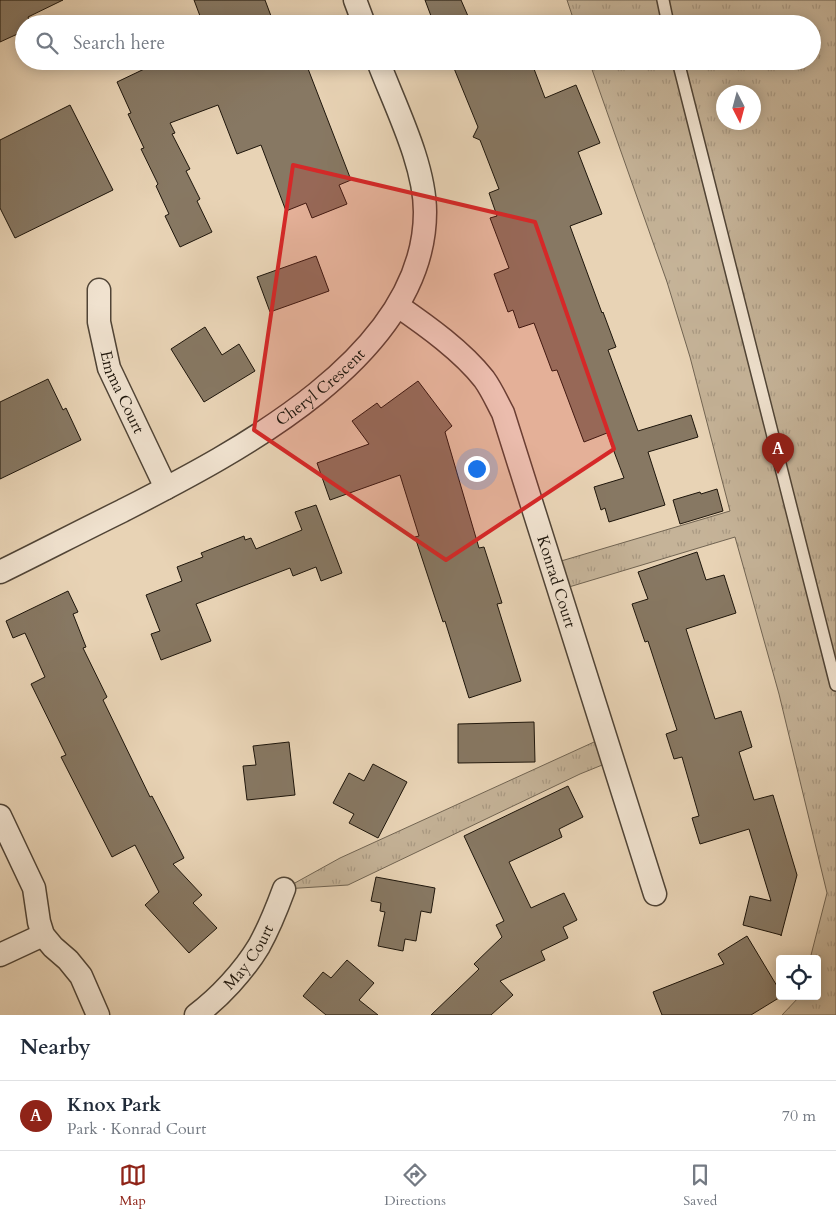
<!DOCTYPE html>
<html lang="en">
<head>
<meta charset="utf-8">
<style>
  :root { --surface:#fff; --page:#f2f2f3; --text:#1f2937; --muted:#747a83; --line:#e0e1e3; --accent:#8f2418 }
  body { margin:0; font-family:Cardo,serif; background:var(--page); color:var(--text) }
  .controls { position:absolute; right:15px; bottom:15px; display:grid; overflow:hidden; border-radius:5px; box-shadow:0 2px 12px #0003 }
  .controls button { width:45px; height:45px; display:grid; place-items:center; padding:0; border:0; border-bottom:1px solid var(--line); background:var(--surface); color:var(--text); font:25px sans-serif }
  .compass { position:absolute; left:716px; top:85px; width:45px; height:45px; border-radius:50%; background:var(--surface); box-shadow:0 2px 12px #0003; rotate:174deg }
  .you { position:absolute; left:476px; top:468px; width:18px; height:18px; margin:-12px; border:4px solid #fff; border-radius:50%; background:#1a73e8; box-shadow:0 0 0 8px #1a73e833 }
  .badge { display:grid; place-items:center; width:32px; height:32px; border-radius:50%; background:var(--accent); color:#fff; font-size:16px; font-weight:700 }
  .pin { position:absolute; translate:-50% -41px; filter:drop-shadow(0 1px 2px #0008) }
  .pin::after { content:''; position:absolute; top:26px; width:18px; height:15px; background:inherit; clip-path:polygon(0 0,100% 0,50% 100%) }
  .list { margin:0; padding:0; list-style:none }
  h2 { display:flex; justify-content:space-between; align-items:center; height:65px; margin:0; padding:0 20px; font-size:21px }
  h2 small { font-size:16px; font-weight:400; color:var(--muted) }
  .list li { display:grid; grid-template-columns:32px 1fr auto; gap:15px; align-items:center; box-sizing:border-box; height:70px; padding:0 20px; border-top:1px solid var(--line) }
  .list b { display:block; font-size:19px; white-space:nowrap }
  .list p { margin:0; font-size:16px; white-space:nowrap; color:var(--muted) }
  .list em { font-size:16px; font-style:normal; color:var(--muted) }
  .icon { flex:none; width:28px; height:28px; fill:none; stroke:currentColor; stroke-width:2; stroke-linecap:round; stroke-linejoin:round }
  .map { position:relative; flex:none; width:836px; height:1015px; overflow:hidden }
  .search { position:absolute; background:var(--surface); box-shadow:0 2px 12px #0003; left:15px; right:15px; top:15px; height:55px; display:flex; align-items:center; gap:12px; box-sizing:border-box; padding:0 18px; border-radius:28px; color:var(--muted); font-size:19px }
  .sheet { height:135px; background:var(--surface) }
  nav { display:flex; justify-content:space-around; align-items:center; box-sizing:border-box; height:70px; border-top:1px solid var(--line); background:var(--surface); font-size:14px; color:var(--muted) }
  nav a { display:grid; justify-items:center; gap:2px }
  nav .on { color:var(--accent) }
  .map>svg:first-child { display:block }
  .park { fill:url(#park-tufts); stroke:#716452; fill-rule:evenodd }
  .building { fill:#877863; stroke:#1d150b }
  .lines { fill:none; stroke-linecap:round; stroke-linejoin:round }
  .lane-casing { stroke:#504436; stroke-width:14 }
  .street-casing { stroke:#504436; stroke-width:25 }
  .lane { stroke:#f0e2cf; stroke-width:11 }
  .street { stroke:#f0e2cf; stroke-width:22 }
  .marked { fill:#d62828; fill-opacity:0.2; stroke:#d62828; stroke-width:4; stroke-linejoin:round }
  .labels { text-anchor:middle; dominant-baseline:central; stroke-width:4; stroke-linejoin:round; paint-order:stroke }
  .street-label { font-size:16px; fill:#1d150b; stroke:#f0e2cf }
</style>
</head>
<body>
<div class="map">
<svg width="836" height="1015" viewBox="0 0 836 1015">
  <defs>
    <pattern id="park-tufts" width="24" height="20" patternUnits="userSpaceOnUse" patternTransform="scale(1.25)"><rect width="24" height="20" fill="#c5b398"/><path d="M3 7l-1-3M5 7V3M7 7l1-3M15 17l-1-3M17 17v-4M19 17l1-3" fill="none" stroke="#a99982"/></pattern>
  </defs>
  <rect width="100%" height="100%" fill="#e8d3b5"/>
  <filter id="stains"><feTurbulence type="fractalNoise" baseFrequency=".004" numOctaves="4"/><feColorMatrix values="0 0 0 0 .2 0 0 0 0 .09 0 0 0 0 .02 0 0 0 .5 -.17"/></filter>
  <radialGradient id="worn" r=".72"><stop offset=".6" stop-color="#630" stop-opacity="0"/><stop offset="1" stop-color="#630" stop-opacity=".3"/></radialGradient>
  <path class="park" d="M567 0H836V1015H782L800 996H817V959H810L827 893 779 694 735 537 559 590 551 564 730 511 690 357 667 282 589 61H812V24H575ZM724 92H754V122H724Z
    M605 737 612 761 580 774 348 885 284 889 340 858Z"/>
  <path class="building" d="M0 0H63L28 17 31 24H24V31L0 42Z
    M194 0H265L274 24H203Z
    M425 0H461L471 23 434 24Z
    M161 61H305L351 180 339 185 347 204 312 218 306 203 286 211 261 145 237 154 218 105 170 123 175 133 172 134 190 169 186 171 200 199 197 201 212 232 180 247 165 216 169 214 156 186 158 184 141 149 144 148 128 114 131 113 117 82Z
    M451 61H531L545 98 576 85 600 143 578 152 602 214 570 226 602 313 603 312 616 347 608 350 638 431 691 415 698 437 648 452 665 505 609 522 605 508 601 510 594 487 624 478 607 433 584 442 557 370 552 371 534 323 519 328 513 310 508 312 494 274 509 268 490 218 497 216 489 193 499 189 480 140 473 137 478 127Z
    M70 105 113 190 15 238 0 208V140Z
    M316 256 329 291 270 312 257 277Z
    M205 327 222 355 239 344 255 371 204 402 171 349Z
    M48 379 63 410 66 408 81 440 0 479V402Z
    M418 381 452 426 445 432 479 548 484 547 502 603 497 604 521 681 469 698 445 621 443 622 415 537 419 536 400 475 330 500 317 463 369 444 352 421 377 403 381 408Z
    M717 489 723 511 680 524 673 500 700 492 701 494Z
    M316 505 342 573 321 581 316 567 293 576 290 568 196 604 211 641 161 660 151 634 160 631 146 595 182 581 177 567 203 557 201 553 244 536 245 540 251 538 256 549 302 530 295 512Z
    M697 552 706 580 724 575 736 613 686 629 715 719 741 711 752 747 739 752 754 800 773 795 797 875 781 936V935L743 925 750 896 771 901 749 829 700 844 692 818 699 816 682 757 674 759 666 734 677 730 648 641 645 642 632 604 648 599 638 572Z
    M68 591 78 612 73 614 86 647 83 648 107 697 103 700 150 797 152 796 184 858 173 864 202 895 193 903 217 928 189 953 145 905 159 892 135 845 112 857 61 757 66 755 31 684 45 677 25 633 13 638 6 621Z
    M534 722 535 762 458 763V724Z
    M289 742 295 795 247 800 243 766 256 765 253 746Z
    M373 764 407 782 378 838 349 823 354 814 333 803 349 773 364 781Z
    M568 786 583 817 559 829 562 837 509 862 531 908 564 893 577 920 563 927 568 938 541 951 545 960 500 981 513 995 491 1015H431L479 969 474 964 502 937 496 925 504 921 464 836Z
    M376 877 435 888 431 913 421 911 416 941 405 939 403 951 378 946 385 912 380 911 381 903 371 901Z
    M747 936 780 991V996H782L751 1015H662L653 992 724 964 718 954Z
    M347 960 374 983 359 1000 378 1015H326L303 996 323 972 331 978Z"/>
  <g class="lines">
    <g class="lane-casing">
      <path id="lane" d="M663 0 668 24
        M678 61 836 685"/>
    </g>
    <g class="street-casing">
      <g id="street">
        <path d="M355 0 364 24"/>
        <path id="s1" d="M99 290V322L109 368 166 488"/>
        <path id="s2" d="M398 306C427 326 462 351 484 379 492 390 497 402 503 413L655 894"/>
        <path id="s3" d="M0 572C41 552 81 531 122 511 233 454 425 357 425 212 425 164 395 106 378 61"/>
        <path d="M0 816 34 888 39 922 43 935 53 947 68 960 81 976 98 1015"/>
        <path d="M0 955 43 935"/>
        <path id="s4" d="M196 1015C219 998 244 971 259 946 269 928 277 908 284 889"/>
      </g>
    </g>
    <use href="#lane" class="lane"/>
    <use href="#street" class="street"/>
  </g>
  <path class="marked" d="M293 165 535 222 614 449 446 560 254 430Z"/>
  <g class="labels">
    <g class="street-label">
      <text stroke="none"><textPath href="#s3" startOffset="371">Cheryl Crescent</textPath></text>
      <text stroke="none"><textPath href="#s1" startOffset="106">Emma Court</textPath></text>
      <text stroke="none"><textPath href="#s2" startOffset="329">Konrad Court</textPath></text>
      <text stroke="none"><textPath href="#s4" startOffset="79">May Court</textPath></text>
    </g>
  </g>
  <rect width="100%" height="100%" filter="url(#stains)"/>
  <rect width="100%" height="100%" fill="url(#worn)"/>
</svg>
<div class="controls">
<button><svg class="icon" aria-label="locate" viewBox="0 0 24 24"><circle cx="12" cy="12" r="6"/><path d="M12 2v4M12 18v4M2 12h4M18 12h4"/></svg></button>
</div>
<svg class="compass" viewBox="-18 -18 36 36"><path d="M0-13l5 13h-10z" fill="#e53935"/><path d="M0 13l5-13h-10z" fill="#747a83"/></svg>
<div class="you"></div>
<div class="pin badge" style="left:778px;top:474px">A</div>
<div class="search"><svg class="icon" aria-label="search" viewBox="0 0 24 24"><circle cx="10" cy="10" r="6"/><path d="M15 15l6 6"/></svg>Search here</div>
</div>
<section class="sheet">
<h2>Nearby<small></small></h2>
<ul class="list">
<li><span class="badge">A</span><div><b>Knox Park</b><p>Park · Konrad Court</p></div><em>70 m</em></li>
</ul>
</section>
<nav>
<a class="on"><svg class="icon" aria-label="map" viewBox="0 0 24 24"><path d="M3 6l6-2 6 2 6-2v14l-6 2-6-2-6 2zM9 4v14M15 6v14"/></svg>Map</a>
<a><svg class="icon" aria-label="directions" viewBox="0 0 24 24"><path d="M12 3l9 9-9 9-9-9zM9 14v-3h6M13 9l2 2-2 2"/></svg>Directions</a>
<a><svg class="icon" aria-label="saved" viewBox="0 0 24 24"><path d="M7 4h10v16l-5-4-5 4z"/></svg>Saved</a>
</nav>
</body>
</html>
